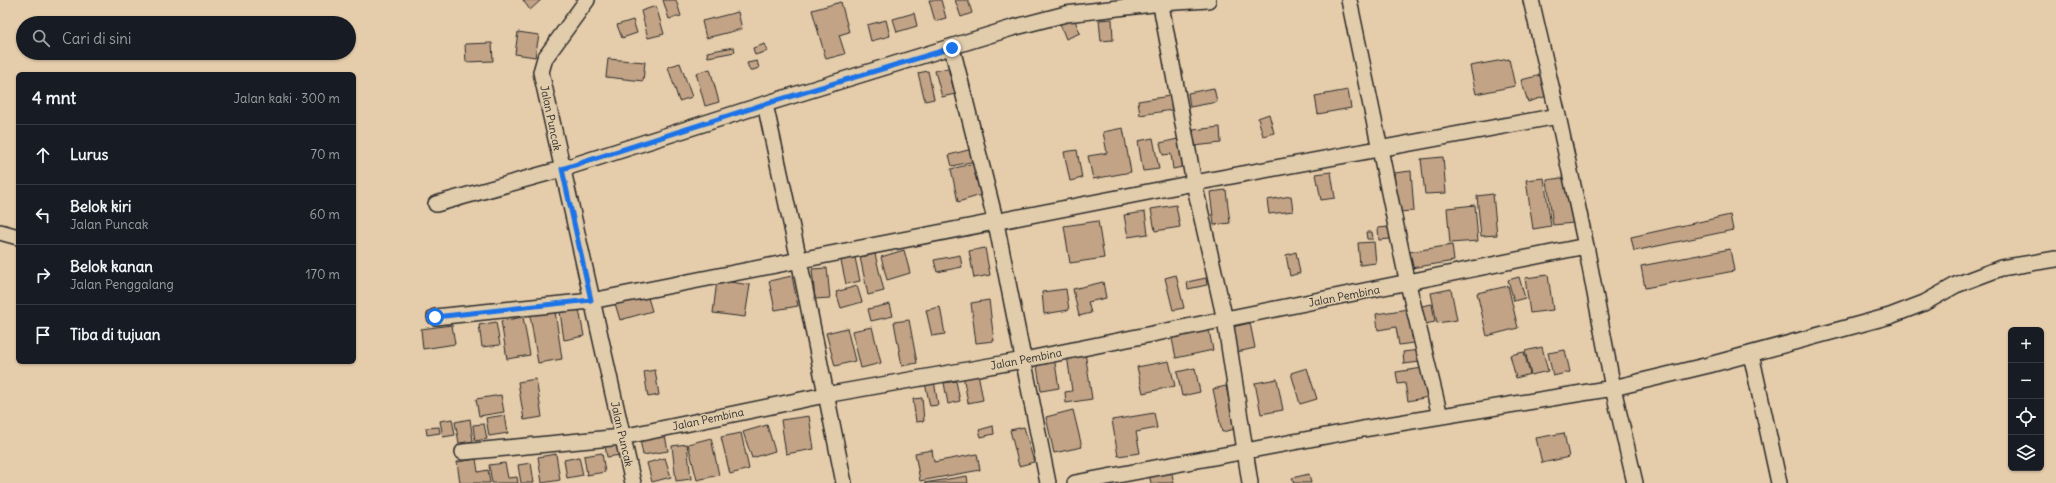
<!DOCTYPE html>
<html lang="id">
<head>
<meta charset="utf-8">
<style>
  :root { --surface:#171b24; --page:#20242c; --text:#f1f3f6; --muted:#9ea1a6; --line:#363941 }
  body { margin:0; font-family:Delius,sans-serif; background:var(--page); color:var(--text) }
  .controls { position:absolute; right:12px; bottom:12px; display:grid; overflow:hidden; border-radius:6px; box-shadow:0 1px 3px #0004 }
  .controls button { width:36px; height:36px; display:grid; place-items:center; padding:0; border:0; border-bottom:1px solid var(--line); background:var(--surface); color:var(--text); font:20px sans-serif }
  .stop { position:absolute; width:12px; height:12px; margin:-9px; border:3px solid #1a73e8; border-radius:50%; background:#fff }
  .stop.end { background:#1a73e8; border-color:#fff; box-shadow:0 1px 4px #0008 }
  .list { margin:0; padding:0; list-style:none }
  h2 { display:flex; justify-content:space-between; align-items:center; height:52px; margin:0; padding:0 16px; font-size:17px }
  h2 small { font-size:13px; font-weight:400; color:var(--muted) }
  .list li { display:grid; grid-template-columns:26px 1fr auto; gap:12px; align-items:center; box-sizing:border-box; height:60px; padding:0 16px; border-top:1px solid var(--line) }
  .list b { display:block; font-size:15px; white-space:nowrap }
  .list p { margin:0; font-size:13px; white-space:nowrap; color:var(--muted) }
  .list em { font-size:13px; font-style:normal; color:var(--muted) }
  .icon { flex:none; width:22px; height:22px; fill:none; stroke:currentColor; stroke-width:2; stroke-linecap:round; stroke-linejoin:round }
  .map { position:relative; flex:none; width:2056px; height:483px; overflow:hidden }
  .search { position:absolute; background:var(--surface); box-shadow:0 1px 3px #0004; left:16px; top:16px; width:340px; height:44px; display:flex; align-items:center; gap:10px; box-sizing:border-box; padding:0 14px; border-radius:22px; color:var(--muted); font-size:15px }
  .panel { position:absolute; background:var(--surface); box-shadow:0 1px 3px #0004; left:16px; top:72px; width:340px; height:292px; border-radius:6px }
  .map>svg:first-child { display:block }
  .building { fill:#c2a386; stroke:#2b2b2b }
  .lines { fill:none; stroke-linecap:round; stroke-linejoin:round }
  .minor-casing { stroke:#2b2b2b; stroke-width:18 }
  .minor { stroke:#e1ccab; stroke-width:15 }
  .route { stroke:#1a73e8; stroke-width:5 }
  .labels { text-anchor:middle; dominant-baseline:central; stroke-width:3; stroke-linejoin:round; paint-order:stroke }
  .street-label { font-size:11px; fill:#2b2b2b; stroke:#e1ccab }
</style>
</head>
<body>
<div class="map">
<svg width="2056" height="483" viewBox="0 0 2056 483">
  <rect width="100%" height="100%" fill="#e5ccaa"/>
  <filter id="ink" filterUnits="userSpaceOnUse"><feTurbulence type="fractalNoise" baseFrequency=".025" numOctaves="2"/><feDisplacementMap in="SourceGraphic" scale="8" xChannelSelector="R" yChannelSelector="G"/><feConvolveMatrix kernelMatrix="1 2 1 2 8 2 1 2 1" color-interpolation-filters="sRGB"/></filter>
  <g filter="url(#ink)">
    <path class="building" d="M523 0H541L530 10Z
      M663 0H676L681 16 669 19Z
      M929 0H941L946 18 935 21Z
      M955 0H968L972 13 961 17Z
      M841 2 849 32 839 35 845 54 826 59 812 10Z
      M656 6 664 34 648 38 641 11Z
      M738 12 742 29 706 38 702 21Z
      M914 13 917 26 897 32 893 19Z
      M1074 18 1080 33 1066 39 1060 24Z
      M1112 19 1113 40 1101 41 1099 20Z
      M633 20 637 33 622 38 617 25Z
      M886 20 890 36 871 41 867 25Z
      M518 32 539 35 535 57 515 54Z
      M492 43 493 61 466 62 465 44Z
      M765 44 768 51 755 55 753 48Z
      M734 47 735 52 708 57 707 52Z
      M608 59 645 62 643 81 606 77Z
      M1509 59 1515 86 1476 94 1470 66Z
      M757 61 759 68 750 71 747 63Z
      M680 63 692 97 679 101 668 67Z
      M948 68 955 94 942 97 935 71Z
      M710 69 719 102 705 106 696 73Z
      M928 71 934 99 925 101 918 73Z
      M1541 75 1547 96 1528 102 1521 80Z
      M1214 88 1217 102 1190 107 1188 93Z
      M1348 90 1351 108 1318 114 1315 96Z
      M1170 96 1172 110 1140 115 1138 101Z
      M1269 114 1274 133 1263 136 1258 118Z
      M1220 127 1221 143 1194 146 1193 130Z
      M1123 128 1131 172 1093 179 1088 156 1107 153 1103 132Z
      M1153 138 1159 169 1143 171 1138 141Z
      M1182 138 1187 166 1173 169 1171 154 1163 155 1160 143Z
      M972 149 975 161 952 166 949 155Z
      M1077 150 1082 178 1070 181 1064 152Z
      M1443 157 1446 193 1425 194 1421 159Z
      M975 163 981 195 958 202 951 169Z
      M1411 171 1414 211 1397 212 1394 173Z
      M1331 172 1335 198 1321 200 1316 174Z
      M1568 177 1574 223 1553 225 1547 180Z
      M1544 178 1551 226 1533 229 1526 180Z
      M1226 190 1230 223 1214 225 1210 192Z
      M1493 194 1497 235 1481 236 1477 196Z
      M1291 196 1293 211 1269 214 1267 200Z
      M1176 205 1180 227 1155 231 1151 209Z
      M1475 205 1478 241 1450 243 1447 208Z
      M1145 212 1148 234 1128 237 1124 215Z
      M1730 215 1733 230 1634 251 1631 237Z
      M1098 221 1104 258 1070 263 1064 226Z
      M1389 227 1390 239 1379 240 1378 228Z
      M1366 232H1372L1373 239H1367Z
      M1374 242 1376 263 1360 265 1358 243Z
      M1452 245 1454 261 1411 268 1408 252Z
      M985 248 990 275 974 278 969 251Z
      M1730 249 1734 271 1645 288 1641 266Z
      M904 250 910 273 887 280 881 257Z
      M1296 252 1300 273 1290 276 1286 255Z
      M854 253 860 281 846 284 840 256Z
      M875 254 884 291 868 295 860 257Z
      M960 255 962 267 937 272 934 260Z
      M827 268 830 298 815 299 812 269Z
      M1176 275 1184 308 1173 310 1165 278Z
      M1548 275 1553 310 1530 313 1525 278Z
      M792 276 798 306 775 310 769 281Z
      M1519 277 1525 298 1514 301 1508 280Z
      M1206 278 1207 285 1188 289 1187 282Z
      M717 280 750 285 745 317 713 313Z
      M1103 282 1106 298 1088 302 1091 313 1079 316 1073 289Z
      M857 286 862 302 841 308 836 292Z
      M1508 286 1518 328 1487 336 1477 293Z
      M1066 289 1069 310 1044 314 1042 292Z
      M1451 289 1457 320 1437 323 1431 293Z
      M646 291 652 311 620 320 614 300Z
      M989 300 994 341 976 343 971 303Z
      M890 304 893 316 871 321 868 309Z
      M1432 304 1435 322 1420 325 1417 307Z
      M940 307 945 334 932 336 926 310Z
      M579 309 584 336 564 340 560 312Z
      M1408 309 1413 343 1399 345 1396 327 1378 330 1376 314Z
      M555 311 562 359 538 363 530 315Z
      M523 317 530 355 507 359 501 321Z
      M909 320 917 363 902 366 894 322Z
      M496 322 500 345 482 347 479 325Z
      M1250 323 1255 348 1237 352 1232 327Z
      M452 325 455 344 423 349 421 329Z
      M1208 326 1213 350 1176 358 1171 334Z
      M872 327 881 363 861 368 852 331Z
      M847 328 855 361 835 366 826 333Z
      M1542 347 1548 371 1531 375 1525 351Z
      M1419 350 1420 362 1404 364 1403 352Z
      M1565 350 1570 372 1553 376 1548 353Z
      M1085 352 1092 399 1066 403 1065 392 1072 391 1067 355Z
      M1524 352 1530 374 1516 378 1510 355Z
      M1054 357 1059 388 1041 391 1036 360Z
      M1169 361 1175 386 1143 393 1137 367Z
      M1195 368 1200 392 1182 396 1177 372Z
      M1307 368 1317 399 1300 404 1291 373Z
      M1423 368 1428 397 1408 401 1405 383 1398 384 1396 372Z
      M655 370 659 395 648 397 644 372Z
      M978 373 983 400 968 403 963 375Z
      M536 379 542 417 524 420 518 382Z
      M1277 379 1283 410 1261 414 1255 383Z
      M934 381 938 405 930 406 925 383Z
      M956 381 960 401 948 404 944 383Z
      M1226 386 1235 429 1222 432 1213 389Z
      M501 395 504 412 479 416 476 399Z
      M922 398 924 421 916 422 913 399Z
      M1073 410 1082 447 1054 453 1046 417Z
      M1154 413 1157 428 1136 432 1140 453 1118 456 1112 420Z
      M505 415 508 433 489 436 486 418Z
      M809 416 814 449 786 454 781 420Z
      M452 419 455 435 443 437 440 421Z
      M470 419 473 441 459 443 455 422Z
      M484 424 487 439 475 441 473 425Z
      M767 425 775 451 752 458 743 432Z
      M993 426 994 434 981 437 979 430Z
      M439 427 440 433 427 435 426 428Z
      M1024 427 1034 462 1019 466 1010 430Z
      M664 430 668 451 643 455 639 435Z
      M741 433 749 469 730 474 721 437Z
      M1564 433 1569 457 1542 463 1536 438Z
      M618 438 621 455 607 457 604 440Z
      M711 438 719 475 697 480 688 444Z
      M687 444 691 479 676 481 672 446Z
      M932 450 934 462 977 454 980 470 920 481 915 453Z
      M602 453 605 472 587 475 584 456Z
      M556 454 560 480 542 483 538 457Z
      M579 457 583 475 567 478 564 460Z
      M665 458 671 477 652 482 647 463Z
      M476 459 478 472 488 470 490 483H460L457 462Z
      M505 463 508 478 517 477 518 483H492L489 465Z
      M531 463 534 483H521L518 465Z
      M1171 470 1174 483H1151L1149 474Z
      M1309 474 1311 483H1294L1292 478Z
      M967 476 968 483H924Z"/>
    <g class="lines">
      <g class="minor-casing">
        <path id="minor" d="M587 0 545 58 541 72 633 483
          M1160 0 1194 183 1225 320 1250 483
          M1349 0 1408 284 1440 416
          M1531 0 1558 116 1586 246 1613 388 1635 483
          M952 48 996 223 1048 483
          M765 104 799 260 844 483
          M436 204 562 169 765 104 1012 28 1066 14 1161 3 1208 0
          M0 232 18 237
          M435 317 591 301 1194 183 1558 116
          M1751 354 1779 483
          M463 452 622 437 825 395 1024 360 1586 246
          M1075 483 1363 429 1613 388 1709 365 1890 316 1924 303 1956 285 2001 268 2056 259"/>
      </g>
      <use href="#minor" class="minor"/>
    </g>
  </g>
  <g class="lines" filter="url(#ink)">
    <path class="route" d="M435 317 591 300 562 169 765 104 952 48"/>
  </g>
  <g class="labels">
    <g class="street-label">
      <text transform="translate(551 118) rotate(78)">Jalan Puncak</text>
      <text transform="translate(1344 296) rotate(-11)">Jalan Pembina</text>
      <text transform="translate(1026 359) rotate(-11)">Jalan Pembina</text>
      <text transform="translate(708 419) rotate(-12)">Jalan Pembina</text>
      <text transform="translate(622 434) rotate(77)">Jalan Puncak</text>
    </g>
  </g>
</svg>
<div class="controls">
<button>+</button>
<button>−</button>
<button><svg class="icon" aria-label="locate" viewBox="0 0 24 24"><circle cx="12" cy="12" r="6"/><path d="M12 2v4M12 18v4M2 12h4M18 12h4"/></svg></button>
<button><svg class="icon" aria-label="layers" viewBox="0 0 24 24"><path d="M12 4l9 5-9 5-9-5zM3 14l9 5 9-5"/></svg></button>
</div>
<div class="stop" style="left:435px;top:317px"></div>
<div class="stop end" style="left:952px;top:48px"></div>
<div class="search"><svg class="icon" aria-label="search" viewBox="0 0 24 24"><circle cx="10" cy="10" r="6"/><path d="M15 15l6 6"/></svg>Cari di sini</div>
<section class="panel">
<h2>4 mnt<small>Jalan kaki · 300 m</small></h2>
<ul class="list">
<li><svg class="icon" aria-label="ahead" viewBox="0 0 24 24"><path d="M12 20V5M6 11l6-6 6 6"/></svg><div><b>Lurus</b></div><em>70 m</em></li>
<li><svg class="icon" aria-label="left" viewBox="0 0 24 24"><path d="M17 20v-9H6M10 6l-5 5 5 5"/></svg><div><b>Belok kiri</b><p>Jalan Puncak</p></div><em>60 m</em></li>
<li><svg class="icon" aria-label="right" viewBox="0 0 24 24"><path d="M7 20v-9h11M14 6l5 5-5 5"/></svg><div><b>Belok kanan</b><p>Jalan Penggalang</p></div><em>170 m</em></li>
<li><svg class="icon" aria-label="arrive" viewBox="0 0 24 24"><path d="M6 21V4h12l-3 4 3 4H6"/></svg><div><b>Tiba di tujuan</b></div></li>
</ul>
</section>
</div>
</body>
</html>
